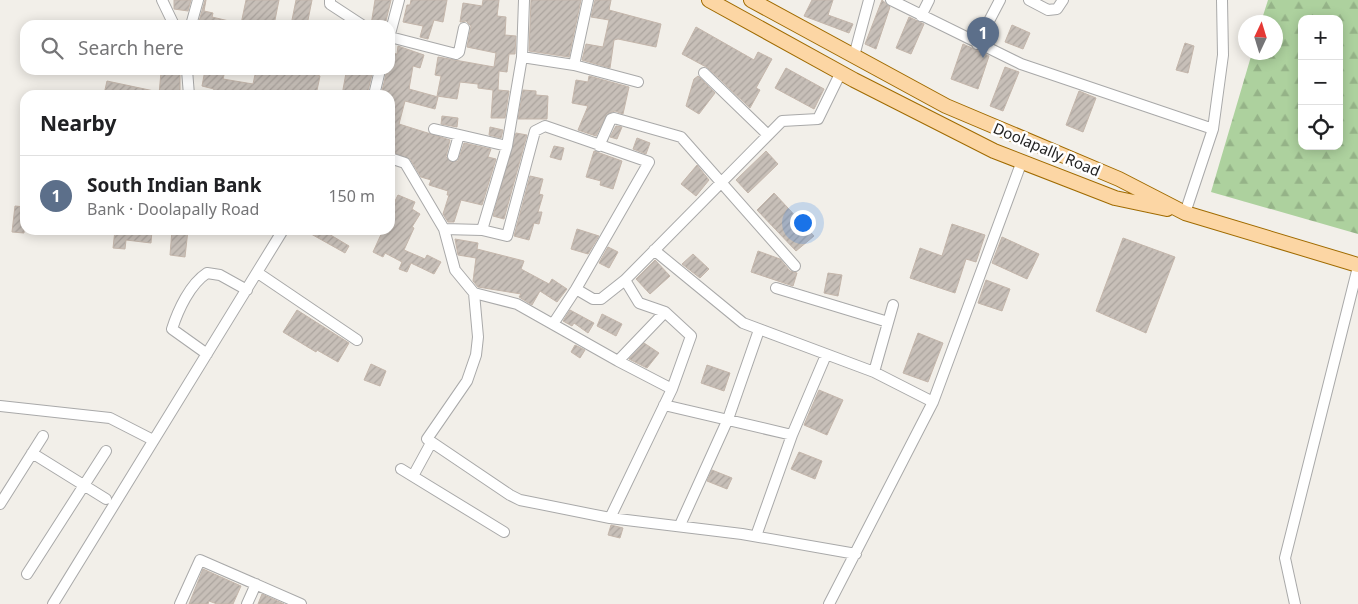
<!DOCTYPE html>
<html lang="en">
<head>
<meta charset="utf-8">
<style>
  :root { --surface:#fff; --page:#f2f2f2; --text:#202124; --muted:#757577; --line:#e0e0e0; --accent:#d40000 }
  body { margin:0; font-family:"Noto Sans",sans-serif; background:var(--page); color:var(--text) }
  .controls { position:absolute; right:15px; top:15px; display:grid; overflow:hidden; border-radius:10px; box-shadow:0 2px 12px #0003 }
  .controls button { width:45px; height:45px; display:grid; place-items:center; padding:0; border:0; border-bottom:1px solid var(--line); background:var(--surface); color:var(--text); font:25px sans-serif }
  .compass { position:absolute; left:1238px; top:15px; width:45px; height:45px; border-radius:50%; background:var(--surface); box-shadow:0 2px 12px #0003; rotate:4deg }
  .you { position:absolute; left:802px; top:222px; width:18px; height:18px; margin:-12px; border:4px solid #fff; border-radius:50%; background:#1a73e8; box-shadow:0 0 0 8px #1a73e833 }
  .badge { display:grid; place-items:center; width:32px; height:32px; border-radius:50%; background:var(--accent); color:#fff; font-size:16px; font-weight:700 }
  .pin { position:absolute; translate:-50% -41px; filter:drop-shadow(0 1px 2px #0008) }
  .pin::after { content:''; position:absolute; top:26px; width:18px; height:15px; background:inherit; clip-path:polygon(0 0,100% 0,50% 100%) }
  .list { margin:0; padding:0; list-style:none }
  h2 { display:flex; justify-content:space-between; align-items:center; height:65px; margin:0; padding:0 20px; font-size:21px }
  h2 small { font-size:16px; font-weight:400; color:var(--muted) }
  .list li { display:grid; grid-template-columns:32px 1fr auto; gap:15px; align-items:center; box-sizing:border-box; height:80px; padding:0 20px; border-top:1px solid var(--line) }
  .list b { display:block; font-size:19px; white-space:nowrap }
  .list p { margin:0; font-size:16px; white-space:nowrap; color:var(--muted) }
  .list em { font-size:16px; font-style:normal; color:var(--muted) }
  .icon { flex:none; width:28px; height:28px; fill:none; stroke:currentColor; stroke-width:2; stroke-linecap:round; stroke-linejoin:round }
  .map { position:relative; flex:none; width:1358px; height:604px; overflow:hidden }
  .search { position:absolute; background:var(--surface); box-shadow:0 2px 12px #0003; left:20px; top:20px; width:375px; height:55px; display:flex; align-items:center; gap:12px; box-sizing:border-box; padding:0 18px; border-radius:15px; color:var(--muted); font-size:19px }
  .panel { position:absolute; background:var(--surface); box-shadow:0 2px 12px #0003; left:20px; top:90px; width:375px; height:145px; border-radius:15px }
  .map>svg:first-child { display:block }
  .forest { fill:url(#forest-firs); fill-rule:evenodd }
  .building { fill:url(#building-hatch); stroke:#c4b6ab }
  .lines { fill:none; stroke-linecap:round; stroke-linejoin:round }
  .minor-casing { stroke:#a9a9a9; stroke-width:12 }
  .major-casing { stroke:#a06b00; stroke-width:16 }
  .minor { stroke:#fff; stroke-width:10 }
  .major { stroke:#fcd6a4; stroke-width:14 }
  .labels { text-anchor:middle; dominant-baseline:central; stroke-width:5; stroke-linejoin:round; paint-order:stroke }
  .street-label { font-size:15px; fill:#222; stroke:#fff }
</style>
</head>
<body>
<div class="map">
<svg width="1358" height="604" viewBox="0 0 1358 604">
  <defs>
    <pattern id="forest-firs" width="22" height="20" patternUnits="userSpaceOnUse" patternTransform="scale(1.25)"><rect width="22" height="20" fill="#add19e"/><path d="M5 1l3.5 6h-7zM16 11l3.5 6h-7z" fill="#95b388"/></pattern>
    <pattern id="building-hatch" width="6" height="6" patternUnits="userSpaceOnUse" patternTransform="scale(1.25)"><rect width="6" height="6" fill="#c7bfb8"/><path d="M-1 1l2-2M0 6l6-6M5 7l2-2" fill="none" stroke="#aba49e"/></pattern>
  </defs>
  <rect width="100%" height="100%" fill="#f2efe9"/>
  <path class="forest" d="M1268 0H1358V234L1211 192 1252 53 1276 52V22H1261ZM1302 19H1339V146H1302Z"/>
  <path class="building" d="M174 0H191L188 11 174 9Z
    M205 0H206L204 11 213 13 212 17 229 21V25H198Z
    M246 0H279L274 25 241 24Z
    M296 0H312L307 25H291Z
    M375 0H391L385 25H371Z
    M411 0H447L443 22 434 20 428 39 420 37 423 26 403 22 407 5H410Z
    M483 0H499L497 16 506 17 505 35 516 36 515 54H509L507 72 499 71 498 90 509 91 505 118H491L493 90 478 88V84L460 82 457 99 437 96 441 76 435 75 438 57 494 67 496 53 467 47 471 26 466 21 460 22 463 3 482 6Z
    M531 0H581L569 57 529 51Z
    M595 0H611L609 10 661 24 656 47 618 39 614 40 610 68 582 60 586 44 603 47 609 20 591 17Z
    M812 0H833L828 15 853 24 849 33 804 16Z
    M882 0 890 7 876 49 865 44Z
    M909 17 924 24 911 54 896 48Z
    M1012 25 1030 33 1023 49 1005 42Z
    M696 27 754 60 758 52 772 59 756 88 760 90 750 108 708 68 682 54Z
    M1185 43 1194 46 1188 73 1176 70Z
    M963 44 989 56 978 89 951 79Z
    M398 46 424 55 420 68 413 66 409 89 438 97 435 109 405 101 399 124 450 140 446 157 451 162 458 161 464 143 491 149 488 157 496 159 482 205 461 200 454 222H448L443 214 449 195H447L448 191 429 185 431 180 421 177 410 159 390 151V95H381L387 70H390L392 53 397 54Z
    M1005 67 1019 72 1003 111 990 106Z
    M786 68 824 89 814 109 775 88Z
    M205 70H216V73L224 75 223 79 253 84 256 70H304L320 76 316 95H296L286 91 285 95H219L213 92 214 89 202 86Z
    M363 70H373L367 95H342L346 73 362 74Z
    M161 72 180 74V95H159Z
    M589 76 629 87 623 114 615 111 607 114 596 136 578 130 588 106 572 103 576 80 588 82Z
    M698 76 715 93 699 114 686 106 694 79Z
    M107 81 154 91V95L104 94Z
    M523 90 536 91V95L548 96 547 119H518Z
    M1079 91 1096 98 1083 132 1066 125Z
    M442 116 458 118 457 127 441 124Z
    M616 126 622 127 617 139 610 137Z
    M490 127 503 130 501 138 489 135Z
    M516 133 527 135 504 219 493 216Z
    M637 138 650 143 646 154 633 149Z
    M554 146 564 148 561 160 550 157Z
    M594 151 622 161 613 189 600 185 601 181 586 177Z
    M766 151 778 164 748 193 736 180Z
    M697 165 709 180 696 196 681 184Z
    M530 176 543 179 539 194 543 195 538 212H542L539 224 534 223 529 240 514 236Z
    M774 193 814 236 796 251 757 210Z
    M398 195 415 202 412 209 420 214 412 227 414 228 404 250 425 259 427 255 441 262 434 274 411 263 407 272 399 269 402 262 385 253 383 257 373 252 383 230H390V211Z
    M15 206 25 207 24 233 12 232Z
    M952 224 985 235 976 262 966 259 955 293 910 278 920 248 942 256Z
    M577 229 599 236 588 254 571 249Z
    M115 230H152L151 243 126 240 125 249 113 248Z
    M172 230H188L185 257 170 255Z
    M304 230H331L329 234 349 246 345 253Z
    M1002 237 1039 254 1027 279 992 263Z
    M1123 238 1175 257 1146 333 1096 311Z
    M455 239 478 243 477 249 524 261 521 269 549 284 552 279 567 289 557 302 540 291 532 305 519 297 521 294 478 287 473 281 476 258 458 255Z
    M608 247 618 252 609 268 599 263Z
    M758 251 780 259 790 271 797 273 793 286 751 272Z
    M693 254 709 269 700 278 682 264Z
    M655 260 670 276 650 294 636 279Z
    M828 273 842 275 838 296 824 293Z
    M986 280 1010 289 1002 311 978 303Z
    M297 310 349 343 338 362 317 350 316 352 283 332Z
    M570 310 594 323 588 333 574 323 572 326 563 321Z
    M602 314 622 324 616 336 597 326Z
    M918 333 943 343 928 382 903 373Z
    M644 343 659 353 647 368 629 359Z
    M575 345 585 350 580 358 571 352Z
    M371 364 386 371 380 386 364 380Z
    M707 365 730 373 724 391 701 383Z
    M819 390 843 400 827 435 804 425Z
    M799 452 822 461 815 479 791 469Z
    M712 470 732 478 727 489 707 481Z
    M611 525 623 528 620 538 608 535Z
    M203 569 241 586 233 604H217L209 601 208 604H189Z
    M262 594 284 604H258Z"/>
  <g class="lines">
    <g class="minor-casing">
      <path id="minor" d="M162 0 174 25
        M330 0V4L362 25
        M891 0 1021 64 1213 129
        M1029 0 1048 10 1057 9 1063 0
        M921 16 929 0
        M191 25 198 0
        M390 34 399 0
        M390 37 456 54 459 52 464 28
        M977 44 1000 0
        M854 56 869 0
        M522 57 574 65 638 82
        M574 65 588 0
        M187 70 189 95
        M704 73 768 135
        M374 95 380 70
        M434 129 507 146
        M599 146 611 119 614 118 681 137 795 266
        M453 156 459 135
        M390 158 405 163 444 229 455 270 474 293 478 337 476 355 467 381 427 439 510 495 520 500 610 518 742 534 856 554
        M1185 213 1213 129 1223 55 1222 0
        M444 229 482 230 507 236 535 131 545 126 649 162 576 289 553 324
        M482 230 507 146 522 57 524 0
        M654 250 743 323 874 372 933 402
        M258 273 357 340
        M776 288 888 322
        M576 289 593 299H601L625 280
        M474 293 517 304 618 361 672 389
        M207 354 172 329C178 310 190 284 207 273L220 275 247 290
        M618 361 665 312
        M874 372 893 305
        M664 405 792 435
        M0 406 110 418 153 440
        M32 453 106 499
        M401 469 504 532
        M413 476 431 443
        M0 504 43 436
        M610 518 672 389 691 336 665 312 639 303 625 280 782 121 818 119 841 72
        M680 525 728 419 759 330
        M756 536 792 435 826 355
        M27 574 106 451
        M53 604 283 230
        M180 604 200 560 301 604
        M247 604 256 584
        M829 604 933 402 1022 161
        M1295 604 1285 558 1358 267"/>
    </g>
    <g class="major-casing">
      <path id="major" d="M709 0 854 80 994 151 1115 198 1167 209
        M751 0 946 106 1119 179 1185 213 1358 265"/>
    </g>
    <use href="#minor" class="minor"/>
    <use href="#major" class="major"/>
  </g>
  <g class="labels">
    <g class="street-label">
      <text transform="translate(1047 149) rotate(23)">Doolapally Road</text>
    </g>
  </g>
</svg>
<div class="controls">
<button>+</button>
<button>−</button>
<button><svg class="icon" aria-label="locate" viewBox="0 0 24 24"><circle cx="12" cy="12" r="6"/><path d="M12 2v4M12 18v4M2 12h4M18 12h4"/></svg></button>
</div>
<svg class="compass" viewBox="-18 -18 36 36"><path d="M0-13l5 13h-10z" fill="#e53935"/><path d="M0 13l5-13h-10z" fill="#757577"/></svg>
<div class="you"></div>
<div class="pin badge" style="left:983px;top:58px;background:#5c6f8a">1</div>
<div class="search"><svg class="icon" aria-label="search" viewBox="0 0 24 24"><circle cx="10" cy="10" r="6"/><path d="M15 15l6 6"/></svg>Search here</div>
<section class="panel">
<h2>Nearby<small></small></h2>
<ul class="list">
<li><span class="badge" style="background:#5c6f8a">1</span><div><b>South Indian Bank</b><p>Bank · Doolapally Road</p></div><em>150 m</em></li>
</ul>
</section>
</div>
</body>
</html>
